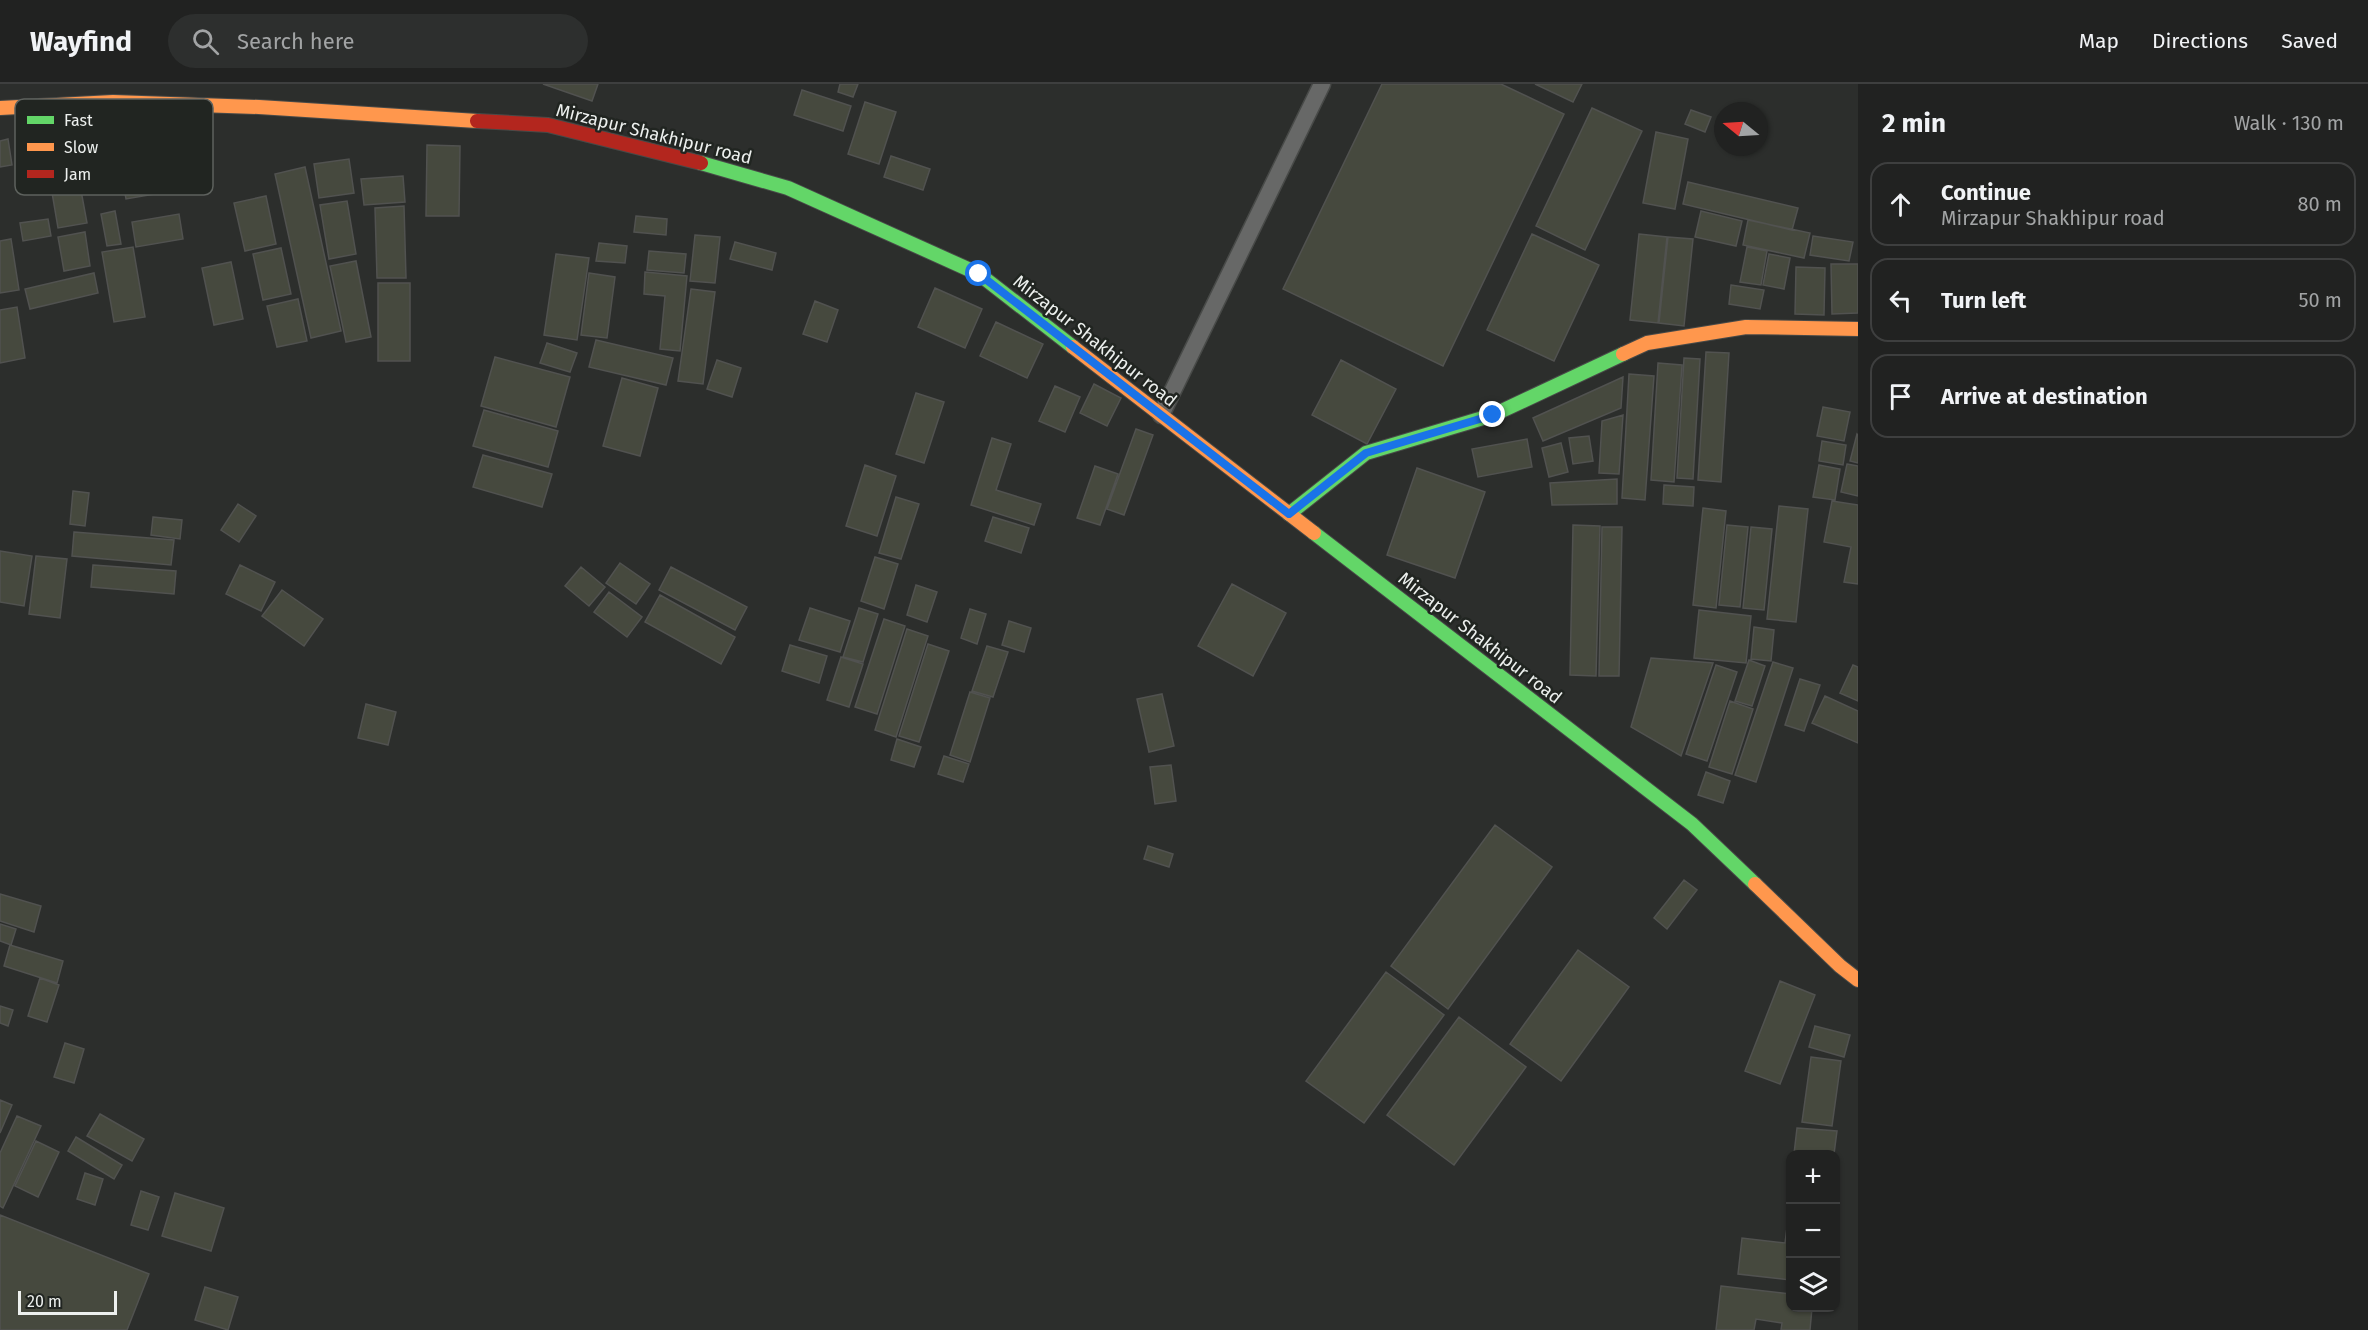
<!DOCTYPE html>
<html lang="en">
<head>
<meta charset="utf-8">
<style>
  :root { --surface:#212221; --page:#2d2f2e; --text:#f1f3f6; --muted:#a2a4a5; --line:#3e3f3f }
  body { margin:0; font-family:"Fira Sans",sans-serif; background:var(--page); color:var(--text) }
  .controls { position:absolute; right:18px; bottom:18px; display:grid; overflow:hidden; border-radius:12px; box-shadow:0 2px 4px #0004 }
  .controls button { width:54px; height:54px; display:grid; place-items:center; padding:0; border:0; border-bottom:2px solid var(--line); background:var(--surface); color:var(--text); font:30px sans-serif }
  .compass { position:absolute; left:1714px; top:18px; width:54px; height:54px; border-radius:50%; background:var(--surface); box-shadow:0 2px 4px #0004; rotate:288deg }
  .scale { position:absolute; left:18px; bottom:15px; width:99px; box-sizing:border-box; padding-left:6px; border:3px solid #edf0ee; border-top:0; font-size:16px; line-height:21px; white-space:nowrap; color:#edf0ee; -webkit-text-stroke:4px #212521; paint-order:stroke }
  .stop { position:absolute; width:18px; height:18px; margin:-14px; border:4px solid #1a73e8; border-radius:50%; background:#fff }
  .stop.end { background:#1a73e8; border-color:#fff; box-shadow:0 2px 6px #0008 }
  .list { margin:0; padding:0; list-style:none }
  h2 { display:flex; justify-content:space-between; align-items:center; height:78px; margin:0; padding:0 24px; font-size:26px }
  h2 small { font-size:20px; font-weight:400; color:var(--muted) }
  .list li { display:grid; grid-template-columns:39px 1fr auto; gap:18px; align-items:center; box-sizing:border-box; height:84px; margin:0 12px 12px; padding:0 12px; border:2px solid var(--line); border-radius:18px }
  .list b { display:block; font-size:22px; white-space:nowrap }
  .list p { margin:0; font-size:20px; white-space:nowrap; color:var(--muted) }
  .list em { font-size:20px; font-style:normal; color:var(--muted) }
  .icon { flex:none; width:33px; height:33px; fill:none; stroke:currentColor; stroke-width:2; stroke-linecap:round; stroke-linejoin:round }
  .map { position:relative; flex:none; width:1858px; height:1246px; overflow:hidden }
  header { display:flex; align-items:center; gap:36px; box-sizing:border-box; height:84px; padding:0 30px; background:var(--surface); border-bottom:2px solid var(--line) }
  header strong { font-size:28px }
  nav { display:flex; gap:33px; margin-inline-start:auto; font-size:21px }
  .search { width:420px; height:54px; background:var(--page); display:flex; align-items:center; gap:15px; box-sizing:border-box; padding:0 21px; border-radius:33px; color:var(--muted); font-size:22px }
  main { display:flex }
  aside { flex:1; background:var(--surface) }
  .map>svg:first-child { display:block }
  .building { fill:#46493e; stroke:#515250; stroke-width:1.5 }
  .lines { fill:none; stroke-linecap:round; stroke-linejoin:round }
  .lane-casing { stroke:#484a48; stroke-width:19 }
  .fast-casing { stroke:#484a48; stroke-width:16 }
  .slow-casing { stroke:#484a48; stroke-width:16 }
  .jam-casing { stroke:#484a48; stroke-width:16 }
  .lane { stroke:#676867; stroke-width:16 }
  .fast { stroke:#63d668; stroke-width:14 }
  .slow { stroke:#ff974d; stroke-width:14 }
  .jam { stroke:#b3261e; stroke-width:14 }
  .route { stroke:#1a73e8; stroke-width:8 }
  .labels { text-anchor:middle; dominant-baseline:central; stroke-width:5; stroke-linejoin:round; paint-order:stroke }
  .street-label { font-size:18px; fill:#edf0ee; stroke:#212521 }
  .key { fill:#212521; stroke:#5e625e; stroke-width:1.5 }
  .key-label { font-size:16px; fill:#edf0ee }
</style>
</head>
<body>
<header>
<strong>Wayfind</strong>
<div class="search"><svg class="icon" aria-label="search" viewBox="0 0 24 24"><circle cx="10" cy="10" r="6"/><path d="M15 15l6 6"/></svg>Search here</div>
<nav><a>Map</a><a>Directions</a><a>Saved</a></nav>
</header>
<main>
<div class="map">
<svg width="1858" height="1246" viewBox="0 0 1858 1246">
  <rect width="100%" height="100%" fill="#2c2e2c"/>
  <path class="building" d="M543 0H598L592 17Z
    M840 0H858L853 13 838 8Z
    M1382 0H1501L1564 30 1443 282 1283 205Z
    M1535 0H1582L1573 18Z
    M802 6 851 22 843 47 794 31Z
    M865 18 896 28 879 80 848 70Z
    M1592 24 1642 47 1585 166 1536 142Z
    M1691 26 1711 33 1705 48 1685 40Z
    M1656 48 1688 55 1675 125 1643 119Z
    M8 55 12 81 0 83V57Z
    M427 61 460 62 459 132H426Z
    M891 72 930 85 923 106 884 93Z
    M75 74 87 139 58 144 47 79Z
    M349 75 354 109 319 114 314 80Z
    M305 83 341 247 311 254 275 90Z
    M163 86 167 108 126 115 122 93Z
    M403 92 405 118 364 121 361 95Z
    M1688 98 1798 124 1792 146 1683 120Z
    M266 112 276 160 245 167 234 119Z
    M347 117 356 170 329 175 320 121Z
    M404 122 406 194H377L375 124Z
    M115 127 121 160 107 162 101 130Z
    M1701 127 1742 137 1736 162 1695 153Z
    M179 130 183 155 136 163 132 138Z
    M636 132 667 135 666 151 634 148Z
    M48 135 51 152 23 157 20 139Z
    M1748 136 1810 149 1804 174 1743 161Z
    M85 148 90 182 64 187 58 153Z
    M1532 150 1599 181 1554 277 1487 246Z
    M1639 150 1667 153 1658 239 1630 236Z
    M695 151 720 153 715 199 690 197Z
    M1813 152 1853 158 1849 177 1810 171Z
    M1668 153 1693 155 1684 242 1659 239Z
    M11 155 19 206 0 209V157Z
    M735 158 776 169 772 186 730 175Z
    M599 159 627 162 625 179 596 177Z
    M133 163 145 233 114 238 102 168Z
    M1747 163 1767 167 1761 201 1740 198Z
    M281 164 291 210 263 216 253 170Z
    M649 167 686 170 684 189 647 186Z
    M556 170 589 174 577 256 544 251Z
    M1769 170 1790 174 1784 205 1763 201Z
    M356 177 371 253 346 258 330 182Z
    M231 178 243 235 214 241 202 184Z
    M1831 180H1858V229L1832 230Z
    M1796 183 1825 184 1824 231 1795 230Z
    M645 188 687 192 680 267 660 265 665 212 644 210Z
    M94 189 98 209 30 225 25 205Z
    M589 189 615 193 607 254 581 251Z
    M378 199H410V277H378Z
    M1731 201 1764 206 1760 225 1729 220Z
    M935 204 982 225 965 264 918 243Z
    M691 205 715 208 703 300 678 297Z
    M298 215 307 257 277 263 267 222Z
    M815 217 838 226 827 258 803 250Z
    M17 223 25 274 0 279V226Z
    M996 238 1043 260 1027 294 980 272Z
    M596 256 673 274 666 301 589 283Z
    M547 259 577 269 570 288 540 279Z
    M1706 268 1729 269 1721 398 1698 396Z
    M495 273 570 293 556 343 481 322Z
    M1684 274 1700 275 1693 395 1677 394Z
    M717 276 741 284 732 313 707 305Z
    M1341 276 1396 305 1367 360 1312 331Z
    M1658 279 1682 281 1674 398 1651 396Z
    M1629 290 1654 292 1645 416 1622 414Z
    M1623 293 1621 324 1543 357 1533 334Z
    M622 294 658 304 640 372 603 362Z
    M1094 300 1121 314 1107 342 1080 329Z
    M1055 302 1080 313 1065 348 1039 337Z
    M916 309 944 318 924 379 896 370Z
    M1823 323 1850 328 1844 357 1817 352Z
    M484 326 558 347 548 383 473 362Z
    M1623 331 1619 390 1599 389 1602 337Z
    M1136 345 1153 351 1124 431 1107 425Z
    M1857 350 1858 351V379L1850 377Z
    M1589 352 1593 377 1573 380 1569 354Z
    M992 354 1011 360 996 406 1041 420 1034 441 971 421Z
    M1527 355 1532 383 1478 393 1472 365Z
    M1822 357 1846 361 1843 381 1819 377Z
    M1561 359 1568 388 1549 393 1542 364Z
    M483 371 552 390 542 423 473 403Z
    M1847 380 1858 382V412L1841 408Z
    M865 381 896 392 877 452 846 442Z
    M1819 381 1840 385 1835 416 1813 413Z
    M1095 382 1118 390 1100 441 1077 434Z
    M1417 384 1485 408 1455 494 1387 471Z
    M1617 395V420L1552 421 1550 399Z
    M1664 401 1694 403 1693 422 1663 420Z
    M73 407 89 409 85 442 70 440Z
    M896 413 919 420 901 475 879 469Z
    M1832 417 1858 421V500L1844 498 1851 463 1824 458Z
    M238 420 256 432 239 458 221 446Z
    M1779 422 1808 425 1796 538 1767 535Z
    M1703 424 1726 427 1716 524 1693 521Z
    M153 433 182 436 180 455 151 451Z
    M993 433 1029 444 1021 469 985 457Z
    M1573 441 1600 442 1596 592 1570 591Z
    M1727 441 1748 443 1740 523 1719 521Z
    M1602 443H1622L1619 592H1599Z
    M1751 443 1772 445 1764 526 1743 524Z
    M74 448 174 456 171 481 72 472Z
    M0 467 32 472 24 522 0 518Z
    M36 472 67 475 60 534 29 530Z
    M875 473 898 480 884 525 861 517Z
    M620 479 650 500 636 520 606 499Z
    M93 481 176 487 174 510 91 503Z
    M240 481 275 498 261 527 226 510Z
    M581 483 605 503 589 522 565 502Z
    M671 483 747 523 735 546 659 506Z
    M1232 500 1286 529 1253 592 1198 562Z
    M916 501 937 508 927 538 907 531Z
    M282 506 323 535 304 562 262 532Z
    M609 508 642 533 627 553 594 528Z
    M660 511 735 553 721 580 645 538Z
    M810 524 850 537 840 568 799 556Z
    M859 524 878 530 863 578 843 573Z
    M970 525 986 530 977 560 961 554Z
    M1699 526 1751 532 1746 579 1694 574Z
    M884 535 905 542 877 630 855 623Z
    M1009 537 1031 544 1024 568 1002 561Z
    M1754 543 1774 546 1771 577 1751 575Z
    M907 545 928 552 896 653 875 646Z
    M928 560 949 567 919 658 899 652Z
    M790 561 827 572 819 599 782 587Z
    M987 562 1008 568 993 613 972 607Z
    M841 573 863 580 849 623 827 616Z
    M1651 574 1713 579 1681 672 1631 643Z
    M1749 576 1765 582 1752 622 1735 617Z
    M1773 578 1793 584 1756 698 1735 691Z
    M1716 581 1737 588 1707 677 1686 670Z
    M1853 581 1858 583V617L1840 609Z
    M1800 595 1820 601 1804 647 1785 641Z
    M970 608 990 614 970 678 950 671Z
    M1162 610 1174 662 1149 668 1137 615Z
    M1825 612 1858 627V659L1812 639Z
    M1730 617 1753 625 1732 690 1709 683Z
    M366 620 396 628 388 661 358 654Z
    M897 655 921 663 914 683 891 676Z
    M944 672 969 680 963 698 938 690Z
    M1171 681 1176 717 1155 720 1150 683Z
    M1706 688 1730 697 1723 719 1698 711Z
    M1495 741 1552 783 1448 925 1391 882Z
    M1148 762 1173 770 1169 783 1144 775Z
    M1684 796 1697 806 1667 845 1654 834Z
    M0 810 41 822 34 848 0 837Z
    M0 840 16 845 11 861 0 857Z
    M10 861 63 877 57 899 4 882Z
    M1578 866 1629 903 1561 997 1510 960Z
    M1386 888 1444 931 1364 1039 1306 997Z
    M40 894 59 901 47 938 28 932Z
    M1780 897 1815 911 1780 1000 1745 987Z
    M0 922 13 926 8 942 0 939Z
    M1459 933 1526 983 1454 1081 1387 1031Z
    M1815 942 1850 951 1844 973 1809 963Z
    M65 959 84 965 74 999 54 993Z
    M1811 973 1841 977 1832 1042 1802 1038Z
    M0 1016 12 1021 0 1049Z
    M100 1030 144 1055 132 1077 87 1052Z
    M17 1032 41 1042 3 1124 0 1122V1069Z
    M1797 1044 1837 1047 1834 1070H1794Z
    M76 1053 122 1081 114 1095 68 1067Z
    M36 1057 59 1068 38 1113 15 1102Z
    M85 1089 103 1095 95 1121 77 1115Z
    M141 1107 159 1113 148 1146 131 1141Z
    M175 1109 224 1124 211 1167 162 1152Z
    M1790 1119V1196L1738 1190 1742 1154 1785 1159Z
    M0 1131 149 1190 127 1246H0Z
    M1721 1202 1790 1210V1224H1812L1810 1246H1781L1782 1239 1756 1235 1754 1246H1716Z
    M205 1203 238 1213 228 1246 195 1236Z"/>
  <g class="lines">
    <g class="lane-casing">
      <path id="lane" d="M1161 331 1322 0"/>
    </g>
    <g class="fast-casing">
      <path id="fast" d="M701 79 788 104 979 190 1073 263
        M1289 430 1366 369 1493 331 1623 270
        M1314 449 1692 740 1755 800"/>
    </g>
    <g class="slow-casing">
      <path id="slow" d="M0 24 113 18 259 23 477 37
        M1073 263 1314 449
        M1623 270 1647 259 1746 243 1858 245
        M1755 800 1840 882 1858 896"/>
    </g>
    <g class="jam-casing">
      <path id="jam" d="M477 37 548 41 701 79"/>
    </g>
    <use href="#lane" class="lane"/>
    <use href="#fast" class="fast"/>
    <use href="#slow" class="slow"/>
    <use href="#jam" class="jam"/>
  </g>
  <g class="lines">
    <path class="route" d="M979 190 1289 430 1366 369 1493 331"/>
  </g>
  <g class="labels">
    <g class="street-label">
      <text transform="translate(654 50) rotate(14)">Mirzapur Shakhipur road</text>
      <text transform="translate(1095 257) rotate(38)">Mirzapur Shakhipur road</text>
      <text transform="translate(1480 554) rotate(38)">Mirzapur Shakhipur road</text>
    </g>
  </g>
  <rect x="15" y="15" width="198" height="96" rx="9" class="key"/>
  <rect x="27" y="32" width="27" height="8" fill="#63d668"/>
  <rect x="27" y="59" width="27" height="8" fill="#ff974d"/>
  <rect x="27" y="86" width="27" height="8" fill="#b3261e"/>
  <g class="key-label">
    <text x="64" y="42">Fast</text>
    <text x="64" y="69">Slow</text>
    <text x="64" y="96">Jam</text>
  </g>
</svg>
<div class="controls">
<button>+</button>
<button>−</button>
<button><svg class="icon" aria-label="layers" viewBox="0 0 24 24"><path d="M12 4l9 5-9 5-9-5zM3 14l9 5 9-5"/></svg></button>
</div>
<svg class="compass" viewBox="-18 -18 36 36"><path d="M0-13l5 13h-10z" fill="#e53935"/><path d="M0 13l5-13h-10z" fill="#a2a4a5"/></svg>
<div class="scale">20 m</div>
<div class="stop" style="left:979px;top:190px"></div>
<div class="stop end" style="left:1493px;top:331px"></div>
</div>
<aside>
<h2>2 min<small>Walk · 130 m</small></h2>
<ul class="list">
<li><svg class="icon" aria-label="ahead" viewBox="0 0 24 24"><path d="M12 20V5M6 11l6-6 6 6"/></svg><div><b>Continue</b><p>Mirzapur Shakhipur road</p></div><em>80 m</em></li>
<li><svg class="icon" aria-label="left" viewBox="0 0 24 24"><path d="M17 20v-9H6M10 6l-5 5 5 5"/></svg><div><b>Turn left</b></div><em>50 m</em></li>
<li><svg class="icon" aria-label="arrive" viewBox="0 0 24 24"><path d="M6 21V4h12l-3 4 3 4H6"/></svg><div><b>Arrive at destination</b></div></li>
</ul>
</aside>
</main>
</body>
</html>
